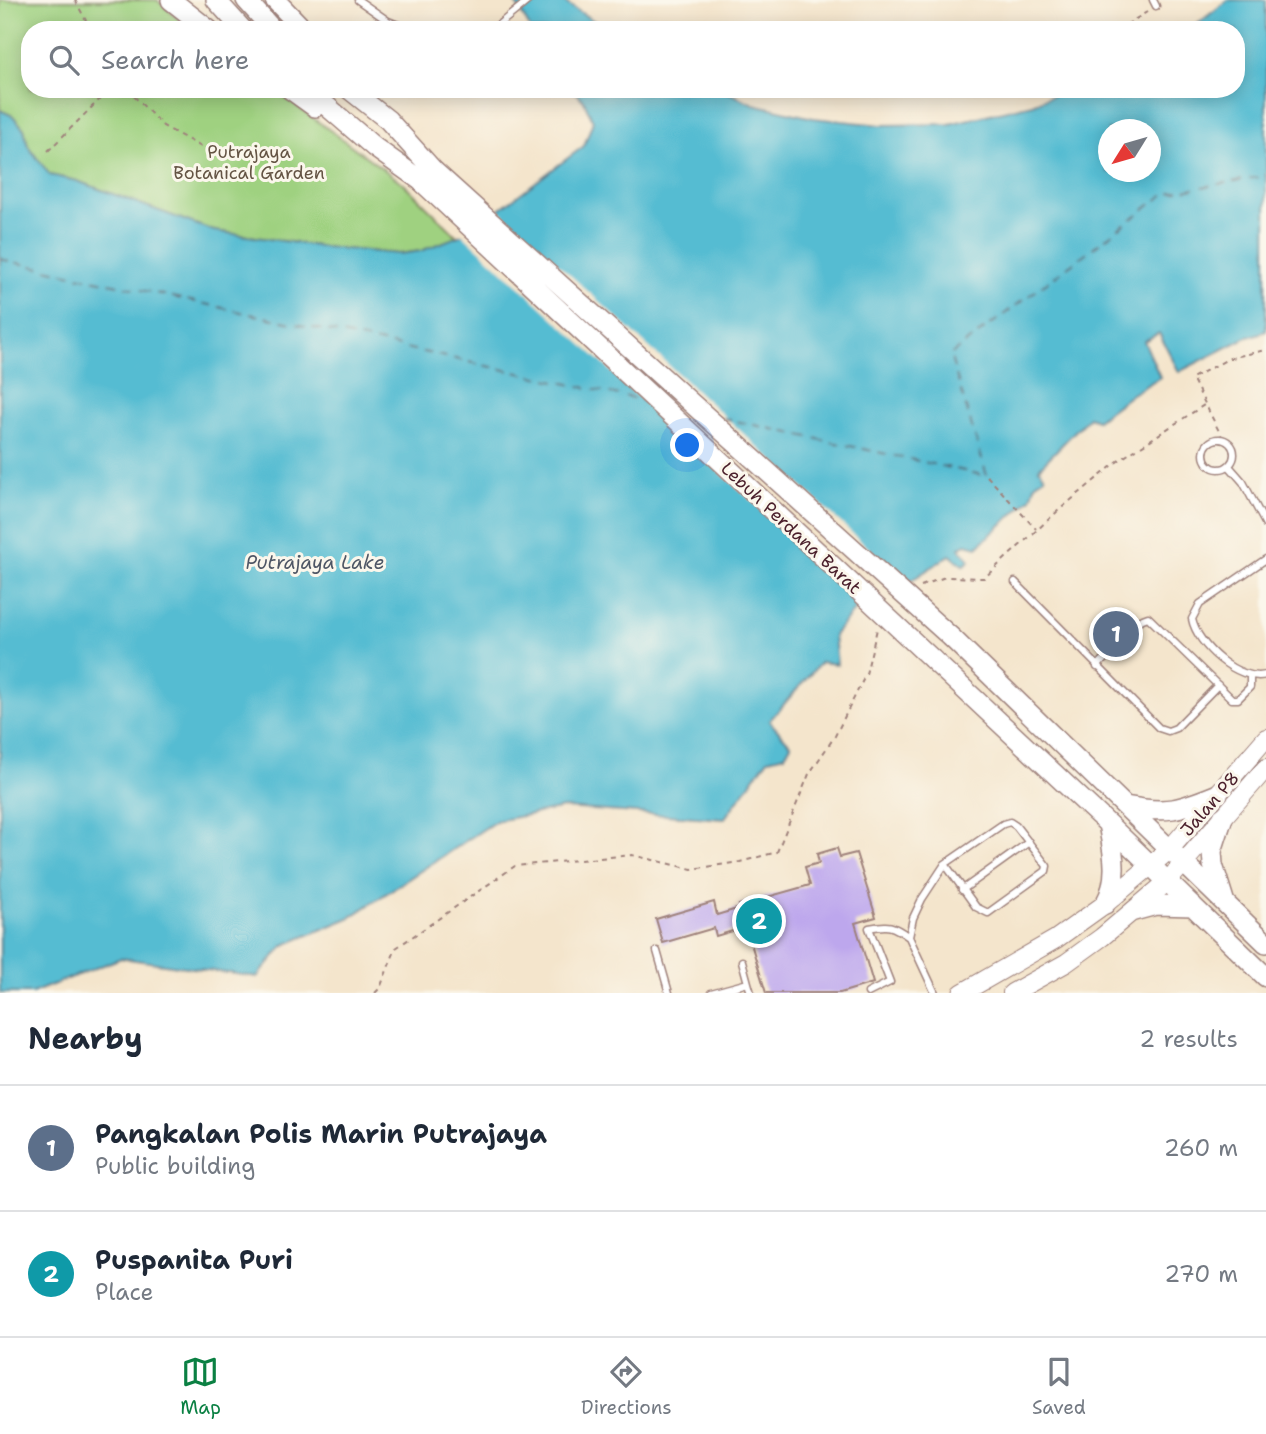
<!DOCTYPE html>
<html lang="en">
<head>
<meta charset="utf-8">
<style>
  :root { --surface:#fff; --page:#f2f2f3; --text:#1f2937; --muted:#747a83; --line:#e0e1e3; --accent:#0b8043 }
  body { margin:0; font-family:"Shantell Sans",sans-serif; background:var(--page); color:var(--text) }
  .compass { position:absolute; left:1098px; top:119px; width:63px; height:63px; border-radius:50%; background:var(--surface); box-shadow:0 4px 18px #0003; rotate:233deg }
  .you { position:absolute; left:688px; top:446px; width:24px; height:24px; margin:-18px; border:5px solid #fff; border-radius:50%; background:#1a73e8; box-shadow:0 0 0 10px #1a73e833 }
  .badge { display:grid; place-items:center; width:46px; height:46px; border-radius:50%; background:var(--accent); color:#fff; font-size:23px; font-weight:700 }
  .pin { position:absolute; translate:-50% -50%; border:4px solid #fff; box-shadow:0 2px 7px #0006 }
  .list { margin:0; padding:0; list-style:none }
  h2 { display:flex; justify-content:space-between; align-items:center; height:91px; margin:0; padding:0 28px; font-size:30px }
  h2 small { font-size:23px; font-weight:400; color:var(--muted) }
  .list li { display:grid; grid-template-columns:46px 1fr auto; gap:21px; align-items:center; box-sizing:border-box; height:126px; padding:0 28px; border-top:2px solid var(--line) }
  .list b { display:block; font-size:26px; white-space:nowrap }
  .list p { margin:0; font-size:23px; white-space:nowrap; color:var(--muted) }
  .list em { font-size:23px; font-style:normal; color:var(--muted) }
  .icon { flex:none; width:38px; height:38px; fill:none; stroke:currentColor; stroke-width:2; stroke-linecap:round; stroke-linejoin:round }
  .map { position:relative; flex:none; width:1266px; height:993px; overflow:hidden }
  .search { position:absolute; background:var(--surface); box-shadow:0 4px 18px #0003; left:21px; right:21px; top:21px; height:77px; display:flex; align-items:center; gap:18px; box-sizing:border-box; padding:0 24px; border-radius:28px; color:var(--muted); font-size:26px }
  .sheet { height:343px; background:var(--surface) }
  nav { display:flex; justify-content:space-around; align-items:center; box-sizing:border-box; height:98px; border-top:2px solid var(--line); background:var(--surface); font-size:19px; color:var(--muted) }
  nav a { display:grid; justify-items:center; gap:4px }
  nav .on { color:var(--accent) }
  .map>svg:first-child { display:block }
  .green { fill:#9fd180; stroke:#747856; stroke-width:2 }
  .water { fill:#55bcd2; stroke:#506e7e; stroke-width:2; fill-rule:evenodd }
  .pier { fill:#f4e5cc }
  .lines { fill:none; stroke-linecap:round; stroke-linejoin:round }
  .ferry { stroke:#4e5665; stroke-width:2; stroke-dasharray:9 7; stroke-linecap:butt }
  .building { fill:#bda7ed }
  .lane-casing { stroke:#9f827c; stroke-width:9 }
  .secondary-casing { stroke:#9f827c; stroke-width:20 }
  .primary-casing { stroke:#9f827c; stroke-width:22 }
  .path { stroke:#9f827c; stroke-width:2; stroke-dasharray:5 5; stroke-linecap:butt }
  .lane { stroke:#fff; stroke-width:6 }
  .secondary { stroke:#fff; stroke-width:18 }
  .primary { stroke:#fff; stroke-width:19 }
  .primary-bridge-casing { stroke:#9f827c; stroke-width:22; stroke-linecap:butt }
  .primary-bridge { stroke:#fff; stroke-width:19 }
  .labels { text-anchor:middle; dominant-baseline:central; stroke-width:6; stroke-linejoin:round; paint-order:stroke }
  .park-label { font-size:18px; fill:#645444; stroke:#fbf7ec }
  .street-label { font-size:18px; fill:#4a1f2b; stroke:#fbf7ec }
  .water-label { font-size:19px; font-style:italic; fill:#4e5665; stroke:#fbf7ec }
</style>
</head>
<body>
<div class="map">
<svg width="1266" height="993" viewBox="0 0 1266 993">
  <rect width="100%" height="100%" fill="#fbf7ec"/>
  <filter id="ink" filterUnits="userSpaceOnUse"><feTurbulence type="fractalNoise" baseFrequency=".0143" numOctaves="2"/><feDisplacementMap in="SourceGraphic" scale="14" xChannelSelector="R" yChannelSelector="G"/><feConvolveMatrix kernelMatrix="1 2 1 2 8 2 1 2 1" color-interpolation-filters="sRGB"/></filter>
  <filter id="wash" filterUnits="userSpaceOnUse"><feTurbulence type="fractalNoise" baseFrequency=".00686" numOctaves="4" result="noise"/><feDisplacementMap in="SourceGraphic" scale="28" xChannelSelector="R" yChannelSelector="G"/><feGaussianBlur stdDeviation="1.57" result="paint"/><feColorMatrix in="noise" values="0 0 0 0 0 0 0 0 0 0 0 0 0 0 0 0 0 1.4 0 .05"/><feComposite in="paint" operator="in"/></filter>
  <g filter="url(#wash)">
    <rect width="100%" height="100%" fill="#f4e5cc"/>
    <path class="green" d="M0 0H157L191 30H30V89H273L404 184 458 237 421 251 399 254 324 247 214 231 77 181 49 175 28 146 24 129 13 116 0 110Z"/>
    <path class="water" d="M514 0H561L608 30H531Z
      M1228 0H1266V331L1245 338 1179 372 1159 333 1144 341 1160 377 1132 394 1097 420 1089 417 1039 468 1045 477 1036 483 1031 498 977 547 966 544 959 548 970 560 964 566 950 555 906 584 889 601 856 608 834 635 837 664 821 662 769 721 791 745 785 755 768 759 724 819 564 808 496 821 349 918 284 945 257 977 121 958 32 993H0V110L13 116 24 129 28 146 50 175 77 181 214 231 324 247 399 254 421 251 479 228 501 208 584 146 593 121 584 101 572 89H720L754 104 813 118 881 125 949 124 1032 104 1068 89H1236V30H1190ZM1108 130H1150V172H1108Z"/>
    <path class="pier" d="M496 207 910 586 891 604 869 609 460 232 477 225Z"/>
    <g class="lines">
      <path class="ferry" d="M0 259 642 400
        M722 418 987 476 950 355 1166 193 1266 176"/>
    </g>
    <g id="blocks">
      <path class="building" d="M837 848 840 857 856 853 876 917 855 923 873 983 840 993H766L746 927 716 936 714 928 663 943 656 919 714 902 717 915 740 908 739 905 810 885 805 867 819 863 817 854Z"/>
    </g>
  </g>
  <g filter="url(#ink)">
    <use href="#blocks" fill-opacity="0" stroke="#9f827c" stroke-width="2"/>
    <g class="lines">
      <g class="lane-casing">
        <path id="lane" d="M358 0 388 21 411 30
          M1153 0 1156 6
          M492 30 529 0
          M1204 454a15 15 0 1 1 30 0a15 15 0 1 1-30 0Z
          M1229 466 1243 482 1266 525
          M1266 559 1200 604 1192 619C1197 645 1238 682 1266 675
          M1015 582 1159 728 1168 731 1176 728 1218 685
          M1097 667 1140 620 1148 617 1232 699H1238L1250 687V676
          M962 890 1029 842
          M657 951 669 993
          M742 961 748 983
          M711 993 748 983 751 993
          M868 993 890 982 869 928C889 924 892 925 909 937
          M935 993 909 937 913 918 922 899 945 864 1003 824 1010 822 1016 826 1047 866 1046 871 988 913 976 907 945 864"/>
      </g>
      <g class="secondary-casing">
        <path id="secondary" d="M962 993 1056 939 1105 904 1169 850 1266 738
          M1012 993 1066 963 1102 937 1167 882 1266 768"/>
      </g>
      <g class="primary-casing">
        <path id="primary" d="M171 0 209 30
          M216 0 243 30
          M246 0 273 30
          M275 0 304 30
          M290 89 315 107
          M307 89 374 147 420 180
          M349 89 388 120 434 171
          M952 638 1266 943
          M932 659 1108 824 1266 977
          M1125 806C1167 814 1179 810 1218 794
          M1223 817 1212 851 1213 865 1224 900
          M1105 904C1120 878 1113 851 1108 824
          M1134 911 1156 905 1193 906"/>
      </g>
      <path class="path" d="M75 0 91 30
        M1118 30 1147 12
        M127 89 163 126 207 150H231
        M48 151 110 89
        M1223 439 1192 378 1230 358 1266 350
        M987 476 1036 529
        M921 586 945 577 984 578 1059 510 1118 461 1204 405
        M375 993 380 988 396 948 515 866 632 855 692 869 740 862 777 852 809 774 835 736 866 674 877 629"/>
      <use href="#lane" class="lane"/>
      <use href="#secondary" class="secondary"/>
      <use href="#primary" class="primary"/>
      <g class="primary-bridge-casing">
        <path id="primary-bridge" d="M434 171 952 638
          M420 180 932 659"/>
      </g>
      <use href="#primary-bridge" class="primary-bridge"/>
    </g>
  </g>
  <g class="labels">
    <g class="park-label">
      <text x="249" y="152">Putrajaya<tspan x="249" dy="21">Botanical Garden</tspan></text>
    </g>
    <g class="street-label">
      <text transform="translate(791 528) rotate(43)">Lebuh Perdana Barat</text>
      <text transform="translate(1210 804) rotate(-49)">Jalan P8</text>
    </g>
    <g class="water-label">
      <text x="315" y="562">Putrajaya Lake</text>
    </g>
  </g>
</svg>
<svg class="compass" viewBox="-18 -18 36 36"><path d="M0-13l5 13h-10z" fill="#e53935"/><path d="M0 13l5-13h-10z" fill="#747a83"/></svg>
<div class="you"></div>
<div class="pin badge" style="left:1116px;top:634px;background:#5c6f8a">1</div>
<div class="pin badge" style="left:759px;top:921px;background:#0f9aa8">2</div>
<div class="search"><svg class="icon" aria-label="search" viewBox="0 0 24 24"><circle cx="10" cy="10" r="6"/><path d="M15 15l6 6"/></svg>Search here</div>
</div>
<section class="sheet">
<h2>Nearby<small>2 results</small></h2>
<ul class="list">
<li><span class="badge" style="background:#5c6f8a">1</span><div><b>Pangkalan Polis Marin Putrajaya</b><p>Public building</p></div><em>260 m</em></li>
<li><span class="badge" style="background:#0f9aa8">2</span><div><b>Puspanita Puri</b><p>Place</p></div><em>270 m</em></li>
</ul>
</section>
<nav>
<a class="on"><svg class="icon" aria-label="map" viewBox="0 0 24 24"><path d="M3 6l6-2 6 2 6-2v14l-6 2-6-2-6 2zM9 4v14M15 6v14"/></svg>Map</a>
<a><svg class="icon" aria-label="directions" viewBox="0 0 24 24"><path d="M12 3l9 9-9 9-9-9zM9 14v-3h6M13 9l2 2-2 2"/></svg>Directions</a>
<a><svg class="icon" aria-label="saved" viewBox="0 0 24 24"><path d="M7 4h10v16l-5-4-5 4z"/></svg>Saved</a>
</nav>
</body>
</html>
